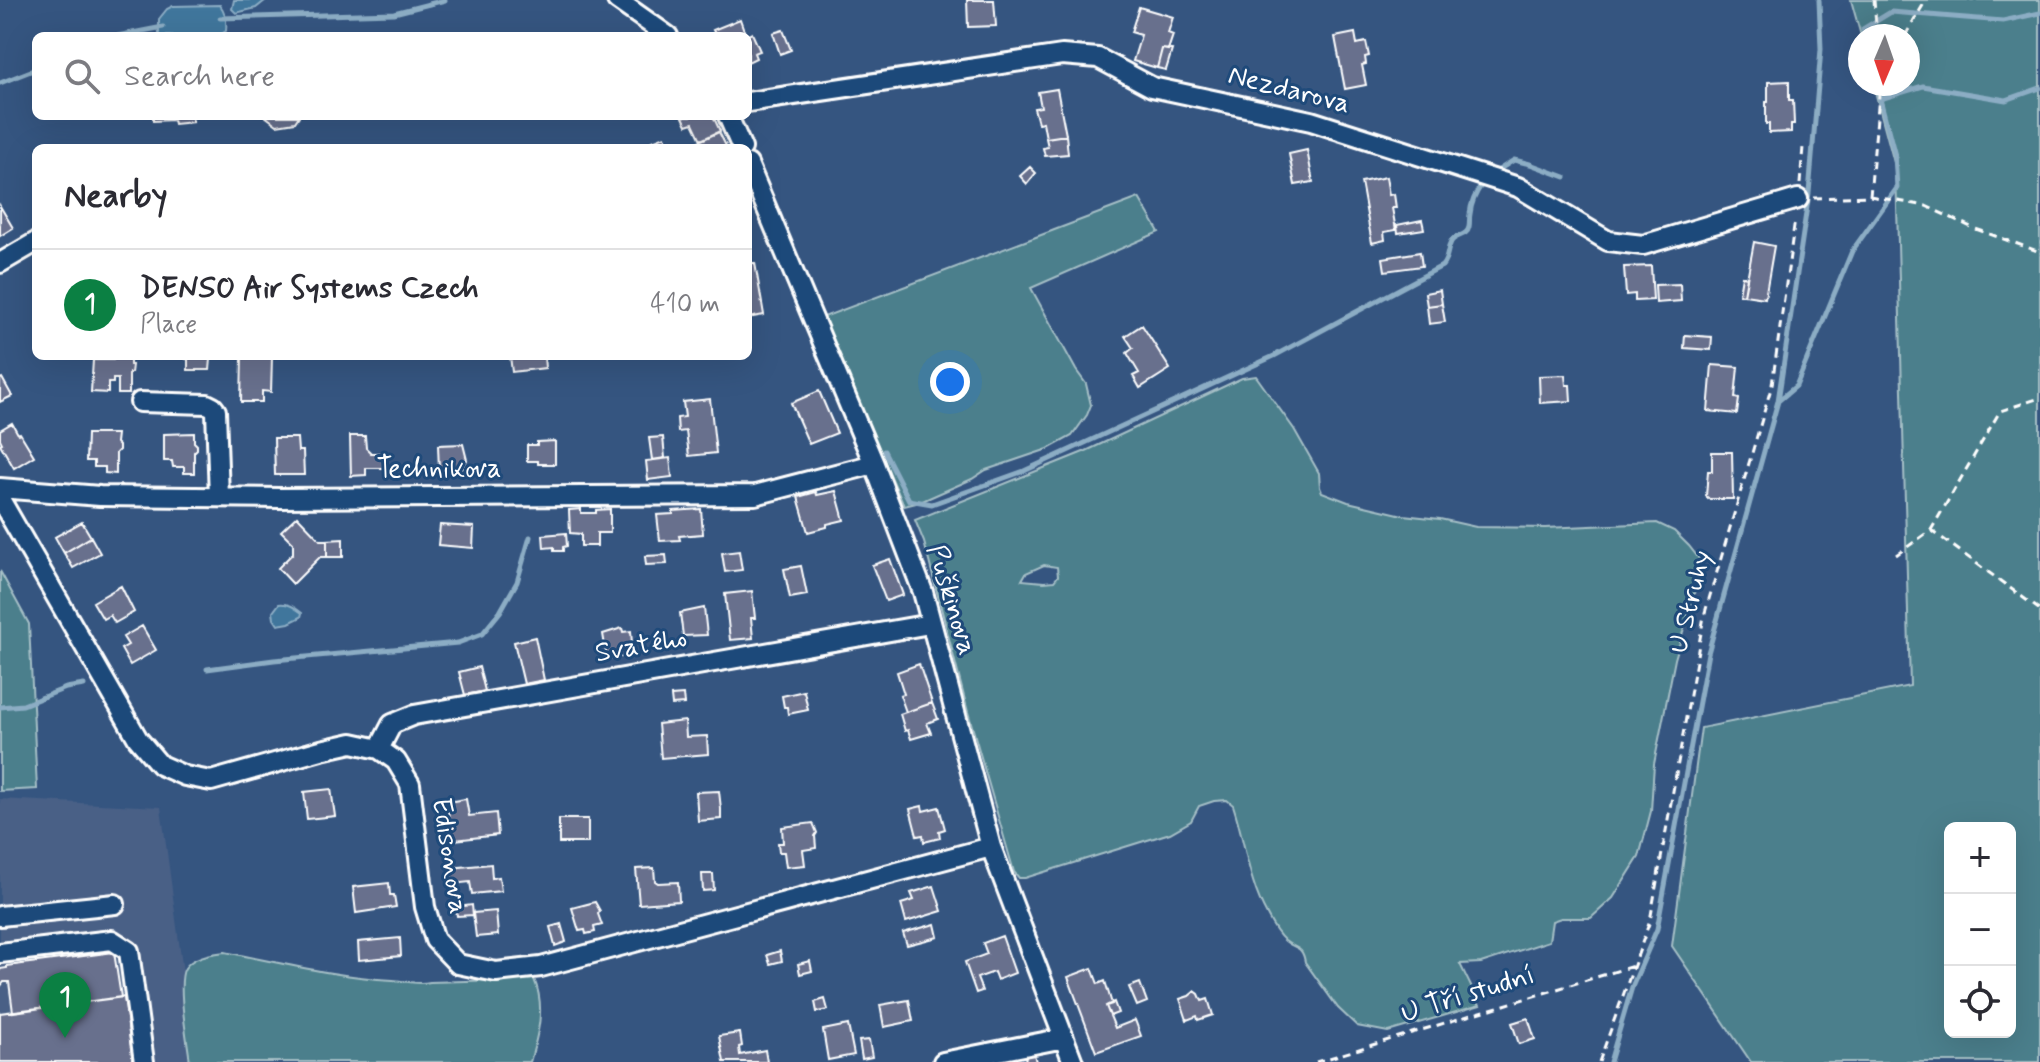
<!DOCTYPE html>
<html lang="en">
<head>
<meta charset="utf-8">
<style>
  :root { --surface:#fff; --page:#f2f2f3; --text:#2b2b33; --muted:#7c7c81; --line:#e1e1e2; --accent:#0b8043 }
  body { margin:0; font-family:Mynerve,sans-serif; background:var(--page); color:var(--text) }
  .controls { position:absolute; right:24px; bottom:24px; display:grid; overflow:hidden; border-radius:12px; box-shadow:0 8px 32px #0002 }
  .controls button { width:72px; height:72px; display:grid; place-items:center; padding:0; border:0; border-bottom:2px solid var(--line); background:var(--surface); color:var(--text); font:40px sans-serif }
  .compass { position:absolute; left:1848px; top:24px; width:72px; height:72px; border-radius:50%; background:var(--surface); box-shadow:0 8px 32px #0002; rotate:182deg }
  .you { position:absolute; left:950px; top:382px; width:28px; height:28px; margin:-20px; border:6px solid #fff; border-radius:50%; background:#1a73e8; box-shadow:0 0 0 12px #1a73e833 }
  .badge { display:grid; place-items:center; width:52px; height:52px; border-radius:50%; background:var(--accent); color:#fff; font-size:26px; font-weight:700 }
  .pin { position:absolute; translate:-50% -66px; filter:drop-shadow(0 2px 4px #0008) }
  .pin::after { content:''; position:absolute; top:42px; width:28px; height:24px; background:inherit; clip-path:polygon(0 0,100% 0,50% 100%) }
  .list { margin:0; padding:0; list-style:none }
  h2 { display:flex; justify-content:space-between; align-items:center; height:104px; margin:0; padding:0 32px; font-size:34px }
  h2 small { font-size:26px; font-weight:400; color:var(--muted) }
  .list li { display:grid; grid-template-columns:52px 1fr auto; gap:24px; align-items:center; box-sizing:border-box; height:112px; padding:0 32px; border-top:2px solid var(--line) }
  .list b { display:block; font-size:30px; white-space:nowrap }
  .list p { margin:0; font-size:26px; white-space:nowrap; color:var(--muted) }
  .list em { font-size:26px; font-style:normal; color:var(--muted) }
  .icon { flex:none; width:44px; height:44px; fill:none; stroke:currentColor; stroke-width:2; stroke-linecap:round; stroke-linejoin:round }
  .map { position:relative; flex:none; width:2040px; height:1062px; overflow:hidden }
  .search { position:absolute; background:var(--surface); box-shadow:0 8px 32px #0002; left:32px; top:32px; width:720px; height:88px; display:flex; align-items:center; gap:20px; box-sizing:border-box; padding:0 28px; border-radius:12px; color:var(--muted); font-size:30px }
  .panel { position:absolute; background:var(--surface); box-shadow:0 8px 32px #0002; left:32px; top:144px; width:720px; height:216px; border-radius:12px }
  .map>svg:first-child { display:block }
  .built { fill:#486086 }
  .green { fill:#4b7f8c; stroke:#a5bfc6; stroke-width:2; fill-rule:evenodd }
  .water { fill:#3f769c; stroke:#8cadc4; stroke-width:2 }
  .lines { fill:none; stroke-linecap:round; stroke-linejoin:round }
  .stream { stroke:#8cadc4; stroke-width:5 }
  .building { fill:#686f8d; stroke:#fff; stroke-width:2 }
  .minor-casing { stroke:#fff; stroke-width:24 }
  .path { stroke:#fff; stroke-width:3; stroke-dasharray:8 6; stroke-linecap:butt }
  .minor { stroke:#1f4a7a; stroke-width:18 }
  .labels { text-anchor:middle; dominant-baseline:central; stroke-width:6; stroke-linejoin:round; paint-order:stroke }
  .street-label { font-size:28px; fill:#fff; stroke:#1f4a7a }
</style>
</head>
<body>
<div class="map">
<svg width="2040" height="1062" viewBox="0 0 2040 1062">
  <rect width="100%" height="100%" fill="#355580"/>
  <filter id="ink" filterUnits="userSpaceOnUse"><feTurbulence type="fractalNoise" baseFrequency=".0125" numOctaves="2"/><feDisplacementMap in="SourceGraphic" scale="16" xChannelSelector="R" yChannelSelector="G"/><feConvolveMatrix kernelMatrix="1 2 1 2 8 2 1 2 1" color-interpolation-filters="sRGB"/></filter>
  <g filter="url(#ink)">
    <path class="built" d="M0 799 161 807 195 1062H0Z"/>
    <path class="green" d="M1851 0H2040V1062H1751L1672 946 1701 728 1910 686 1896 170 1873 84H1908V36H1861ZM2010 828V1032H1950V828Z
      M1139 198 1159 232 1031 288 1076 370 1086 384 1091 405 1087 415 1072 436 1048 449 986 470 972 479 920 502 904 506 821 318Z
      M1256 376 1294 429 1319 473 1320 487 1322 492 1348 502 1403 515 1440 519 1476 527 1545 528 1657 523 1674 531 1689 546 1700 560 1699 577 1675 659 1654 764 1651 811 1639 857 1613 898 1591 918H1561L1552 921 1549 941 1481 963 1460 964 1480 1005 1388 1032 1357 1026 1338 1008 1305 962C1302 945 1296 950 1285 941 1278 935 1271 923 1267 915 1248 881 1245 841 1233 805L1227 800 1214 801 1199 806 1191 821 1170 833 1025 878H1019L1014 872 968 712 924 542 915 520 1086 451 1242 378ZM1044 565 1057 567 1058 576 1054 581 1044 582 1022 580 1026 573Z
      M0 571 29 624 37 789 0 791Z
      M225 952C281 963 336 977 393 980 406 981 417 985 430 982L534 979C546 1007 538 1035 530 1062H190C188 1044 176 982 185 968 193 956 211 954 225 952Z"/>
    <path class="water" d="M234 0H266L256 8 236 13 232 9Z
      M220 5C226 13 227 21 226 31L218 36H159V19L167 9 173 6Z
      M279 604C289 603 294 607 302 613L301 617 289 623 278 625 274 619 273 612Z"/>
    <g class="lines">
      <path class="stream" d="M220 18 394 13 445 0
        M117 36 163 27
        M1865 36 1863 29 1891 12 2003 21 2040 13
        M0 83 36 69
        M1880 99 1923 86 2006 100 2040 88
        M1494 173 1514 160 1530 164 1565 177
        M1778 401 1796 386 1852 251 1897 188 1895 156 1876 84
        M884 451 909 500 932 504 1024 471 1274 356 1442 266C1449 258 1446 251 1451 242 1456 234 1467 237 1469 227 1470 222 1469 218 1470 214 1471 202 1475 194 1482 184
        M207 669 274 660 458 643 482 634 500 612 517 582 530 537
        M0 707 23 705 66 688 84 685
        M1610 1062 1632 987 1657 929 1708 653 1778 401 1809 193 1821 49 1819 0"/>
    </g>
    <path class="building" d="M967 0H994L996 26 968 27Z
      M1139 7 1173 17 1168 33 1173 35 1168 50 1162 49 1157 68 1133 61 1141 35 1131 32Z
      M740 19 746 36 752 33 760 51 754 53 756 58 748 62V36H716L713 30Z
      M783 30 791 50 780 54 773 33Z
      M1355 33 1357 44 1366 42 1369 56 1365 57 1366 64 1362 65 1366 85 1345 89 1335 37Z
      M1162 49 1172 50 1166 70 1157 68Z
      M1789 81V100H1793L1794 124H1791V132L1769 133V124H1766V102H1768V82Z
      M1057 89 1066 135 1046 138 1043 122 1038 123 1034 108 1041 107 1038 92Z
      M153 116H192L193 122 174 124 173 120 153 121Z
      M265 116H299L295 122 277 125Z
      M686 116H713L720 131 701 140 693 123 687 125 683 117Z
      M719 132 727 148H697L695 143Z
      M1066 135 1068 154 1045 156 1043 148 1048 147 1046 138Z
      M665 136 669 148H643L642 145Z
      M1307 150 1313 182 1295 185 1289 154Z
      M1030 167 1036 173 1027 184 1020 176Z
      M1386 177 1389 195 1394 194 1396 208H1392L1396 230 1384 232 1385 240 1372 243 1361 182Z
      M0 206 13 228 0 236Z
      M1422 220 1424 229 1398 233 1397 225Z
      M1754 242 1774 246 1765 298 1744 295Z
      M1420 252 1422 266 1385 271 1383 258Z
      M748 263H755L764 315 748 318Z
      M1651 266 1653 300 1635 301V294L1626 295 1624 267Z
      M1742 276 1747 277 1744 295 1739 294Z
      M1680 284 1681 301 1656 303 1655 285Z
      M1440 290 1442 304 1427 306 1425 293Z
      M1442 304 1445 322 1429 324 1427 306Z
      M1142 325 1170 369 1140 388 1133 376 1139 373 1127 353 1133 348 1125 336Z
      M1685 335 1712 337 1711 350 1684 348Z
      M113 356 130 357V365H132L131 373H129V394H118V379H113V383H108V393L91 392 93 360H113Z
      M186 356H213L212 359H211L210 370H188V359H186Z
      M510 356H544L545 368 512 372Z
      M242 357H272L271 392 262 391V402H241Z
      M1712 365 1738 367 1735 398 1739 399 1737 414 1708 411Z
      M1565 375 1566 385H1570L1571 401 1540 403 1539 376Z
      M2 378 12 396 0 402V379Z
      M819 391 837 433 809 444 791 403Z
      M710 399 716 453 689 456 686 431 678 432 677 418 685 417 683 402Z
      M12 423 18 434 20 433 34 456 14 468 0 444 2 443 0 439V430Z
      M194 433V442L197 445V449L194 452V473H184V467H173L172 461H164V434Z
      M87 434H117L116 443 119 446V450L116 453V474L105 473V467H94V461H86Z
      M350 436H365L366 448 371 453H383V468H366V475L351 476Z
      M663 437 665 458 652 460 649 438Z
      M274 438H297L298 451H303L304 475H275Z
      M555 441V464H538V461H527V445H537V442Z
      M463 444 467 460 464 463 465 468 439 470 438 445Z
      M1712 452H1732L1733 499H1709L1706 496 1708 471H1712Z
      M670 458 672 477 648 480 646 461Z
      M836 491 844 520 827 524V527L808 532 798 497 816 492 817 495Z
      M581 509V513H596V510L610 509V533H597V546H581V534L570 533 569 510Z
      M701 509 703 534 679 536 680 540 660 541 657 515 673 514V511Z
      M297 516 320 540H327V557H320L293 584 278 568 293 553V543L281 531Z
      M82 522 91 537 64 553 55 537Z
      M440 525 474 527 473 548 438 545Z
      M566 533 567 546 563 547V551H554V547L544 548 543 535Z
      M91 537 100 553 73 568 64 553Z
      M343 539V557H327V540Z
      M739 551 742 570 725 572 722 553Z
      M666 555 667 564 646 565 645 556Z
      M890 559 903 595 886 601 872 565Z
      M801 566 807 595 790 598 784 569Z
      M121 586 134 612 115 623 110 615 103 619 93 602Z
      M752 591 755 618H751L753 638 730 640 725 594Z
      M704 608 707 635 683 636 680 613Z
      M142 626 156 650 130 665 121 649 128 645 123 637Z
      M622 628 623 632 631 631 633 656 607 658 603 634Z
      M535 637 544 680 524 684 514 642Z
      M919 664 932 703 906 712 900 695 904 694 897 672Z
      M479 667 485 691 465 695 459 672Z
      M804 691 808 710 788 714 787 707H784L782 696Z
      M683 695 684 704 672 705 671 696Z
      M932 703 938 719 927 723 931 733 911 739 908 730 905 731 900 714Z
      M685 721 686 737 707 736 708 754 661 758 658 724Z
      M331 789 335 816 307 819 304 792Z
      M719 791 721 809V819L698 821 696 792Z
      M466 799 469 816 496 813 498 835 446 841 444 819H449L447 802Z
      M922 806 923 811 939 807 945 829 939 831 940 838 924 842 923 835 917 836 910 809Z
      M559 819H588V843H559Z
      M813 823 817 833 815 836 816 848 803 850 805 865 786 867 784 852H779L778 843H783L782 827Z
      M491 864 492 878 499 877 501 891 472 894 470 882 452 884 450 868Z
      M654 868 655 881 658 883 678 882 679 901 639 904 636 869Z
      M702 874H713L714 890 703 891Z
      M389 883 390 895H394L396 907 356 913 353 887Z
      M934 886 942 911 906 922 901 904 914 900 911 893Z
      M595 902 600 911 598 914 602 925 594 927 595 932 586 934 585 930 579 931 572 908Z
      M472 905 473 915 457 916 456 907Z
      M496 911 498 935 476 937 473 913Z
      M561 924 566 942 555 946 550 927Z
      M935 924 938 937 907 945 903 933Z
      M1002 936 1015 973 997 980 994 972 977 978 982 991 976 993 965 962 987 954 983 943Z
      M400 938 401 956 359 960 358 942Z
      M780 951 782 961 770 964 767 955Z
      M114 952 121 997 13 1012 9 982H4L0 987V969L7 968V966Z
      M810 961 812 971 800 974 798 964Z
      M1092 968 1098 984 1105 981 1112 1004 1106 1006 1115 1028 1135 1020 1141 1036 1096 1052 1068 977Z
      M1140 983 1147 1002 1137 1006 1129 987Z
      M1195 991 1199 994 1202 1001 1208 999 1213 1015 1198 1020 1197 1016 1187 1020 1180 999 1189 996Z
      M124 997 133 1062H0V1013Z
      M825 999 828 1010 817 1012 815 1002Z
      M909 1000 913 1021 884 1027 880 1005Z
      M1114 1002 1118 1013 1110 1016 1106 1006Z
      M1528 1018 1535 1039 1519 1044 1512 1023Z
      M848 1025 854 1055 828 1060 823 1030Z
      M740 1033 742 1046 739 1047 740 1055 765 1050 767 1062H724L719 1036Z
      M869 1040 872 1057 862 1059 859 1041Z
      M1034 1054 1036 1062H1026L1025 1056Z"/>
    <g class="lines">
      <g class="minor-casing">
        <path id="minor" d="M617 0 668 36
          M748 102 1062 55 1098 58 1152 87 1311 121 1518 187 1608 241 1643 245 1798 199
          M728 116 742 148
          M748 164 874 464 923 592 991 847 1073 1062
          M0 263 36 242
          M140 402 207 404 213 407 216 411 219 497
          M0 488 100 496 279 498 755 495 874 464
          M0 499 138 739 160 765 185 776 211 781 321 750 352 743 379 749 396 761 410 784 425 907 435 940 458 964 496 972 541 967 991 847
          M379 749 392 724 414 715 930 624
          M0 916 115 904
          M0 953 112 940 129 951 144 1062
          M943 1062 1064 1038"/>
      </g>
      <path class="path" d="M1874 0 1877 36
        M1905 36 1926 0
        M1800 184 1803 147
        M1870 196 1880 84
        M1814 198 1870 196 1926 206 1973 228 2040 252
        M1931 530 2040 610
        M1896 555 1931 530 2000 411 2040 398
        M1316 1062 1633 966
        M1599 1062 1650 921 1704 616 1772 385 1795 219"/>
      <use href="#minor" class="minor"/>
    </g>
  </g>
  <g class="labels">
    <g class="street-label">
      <text transform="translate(1289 90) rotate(14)">Nezdarova</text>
      <text x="439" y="469">Technikova</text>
      <text transform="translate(951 600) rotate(73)">Puškinova</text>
      <text transform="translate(1691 602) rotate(-76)">U Struhy</text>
      <text transform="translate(641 646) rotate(-10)">Svatého</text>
      <text transform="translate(449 856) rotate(81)">Edisonova</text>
      <text transform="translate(1468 995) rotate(-17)">U Tří studní</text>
    </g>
  </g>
</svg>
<div class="controls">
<button>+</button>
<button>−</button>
<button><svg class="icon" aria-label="locate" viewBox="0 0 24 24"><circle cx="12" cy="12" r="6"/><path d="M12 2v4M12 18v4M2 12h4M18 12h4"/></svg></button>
</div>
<svg class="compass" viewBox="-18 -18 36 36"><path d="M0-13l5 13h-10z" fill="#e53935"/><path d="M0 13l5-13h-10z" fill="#7c7c81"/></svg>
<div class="you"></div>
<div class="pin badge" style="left:65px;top:1038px">1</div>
<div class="search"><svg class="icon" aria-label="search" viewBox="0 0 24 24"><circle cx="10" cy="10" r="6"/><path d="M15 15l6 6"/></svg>Search here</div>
<section class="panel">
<h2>Nearby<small></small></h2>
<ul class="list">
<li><span class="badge">1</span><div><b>DENSO Air Systems Czech</b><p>Place</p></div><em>410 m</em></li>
</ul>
</section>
</div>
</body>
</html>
